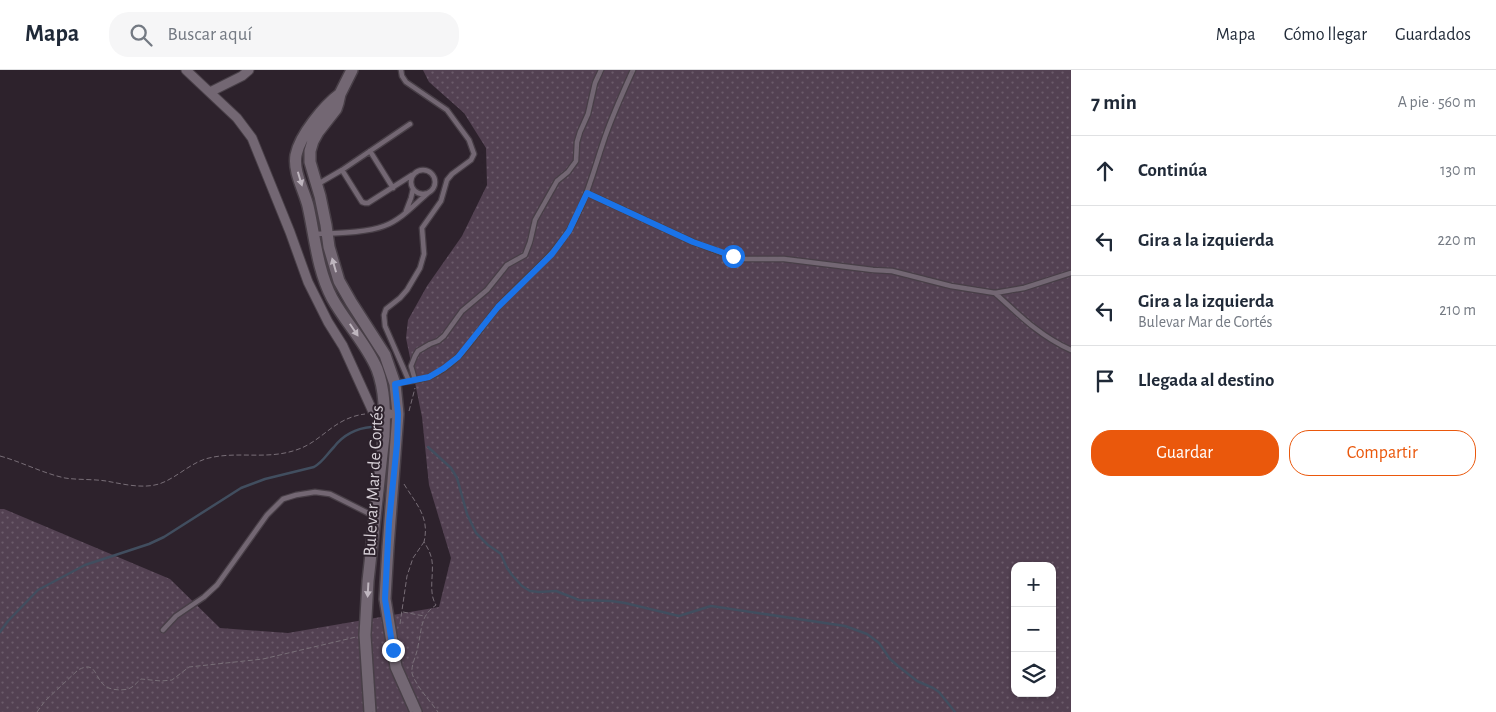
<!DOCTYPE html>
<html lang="es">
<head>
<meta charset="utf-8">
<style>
  :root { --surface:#fff; --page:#f6f6f7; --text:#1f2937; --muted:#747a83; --line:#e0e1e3; --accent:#ea580c }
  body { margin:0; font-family:"Alegreya Sans",sans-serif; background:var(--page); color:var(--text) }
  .controls { position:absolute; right:15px; bottom:15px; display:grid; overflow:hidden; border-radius:10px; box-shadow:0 1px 4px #0004 }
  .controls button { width:45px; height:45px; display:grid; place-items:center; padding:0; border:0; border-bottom:1px solid var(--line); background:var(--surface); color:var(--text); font:25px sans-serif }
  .stop { position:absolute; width:15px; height:15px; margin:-11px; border:4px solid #1a73e8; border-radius:50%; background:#fff }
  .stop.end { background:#1a73e8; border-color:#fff; box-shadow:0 1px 5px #0008 }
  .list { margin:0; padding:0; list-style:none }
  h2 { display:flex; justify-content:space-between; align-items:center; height:65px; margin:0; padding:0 20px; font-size:21px }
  h2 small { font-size:16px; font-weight:400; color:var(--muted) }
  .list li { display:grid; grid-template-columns:32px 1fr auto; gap:15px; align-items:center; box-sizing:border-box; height:70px; padding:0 20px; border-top:1px solid var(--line) }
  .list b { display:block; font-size:19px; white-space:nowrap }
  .list p { margin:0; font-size:16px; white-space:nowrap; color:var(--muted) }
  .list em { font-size:16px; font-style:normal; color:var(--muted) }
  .actions { display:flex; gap:10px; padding:15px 20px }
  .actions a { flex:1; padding:11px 0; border:1px solid var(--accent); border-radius:20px; text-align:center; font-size:18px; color:var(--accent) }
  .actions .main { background:var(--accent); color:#fff }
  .icon { flex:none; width:28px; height:28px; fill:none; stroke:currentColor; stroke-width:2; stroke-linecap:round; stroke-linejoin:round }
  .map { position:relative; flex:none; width:1071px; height:642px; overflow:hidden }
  header { display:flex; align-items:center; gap:30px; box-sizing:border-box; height:70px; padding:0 25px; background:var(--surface); border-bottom:1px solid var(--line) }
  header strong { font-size:24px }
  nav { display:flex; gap:28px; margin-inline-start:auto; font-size:18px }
  .search { width:350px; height:45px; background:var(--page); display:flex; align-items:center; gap:12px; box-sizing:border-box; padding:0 18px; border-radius:20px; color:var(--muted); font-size:19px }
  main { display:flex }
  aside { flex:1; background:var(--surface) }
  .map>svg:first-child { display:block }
  .grass { fill:url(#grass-dots); fill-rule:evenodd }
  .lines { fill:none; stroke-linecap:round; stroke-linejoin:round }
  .stream { stroke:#414e5f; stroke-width:2.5 }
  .service-casing { stroke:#483f47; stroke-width:7 }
  .minor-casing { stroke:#483f47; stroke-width:11 }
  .tertiary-casing { stroke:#483f47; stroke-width:14 }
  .path { stroke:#786e77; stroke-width:1; stroke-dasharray:5 2.5; stroke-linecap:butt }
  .service { stroke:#736773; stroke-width:4.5 }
  .minor { stroke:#736773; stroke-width:9 }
  .tertiary { stroke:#736773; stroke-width:11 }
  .oneway { fill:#bfb6bf }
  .route { stroke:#1a73e8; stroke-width:6 }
  .labels { text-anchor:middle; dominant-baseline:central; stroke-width:4; stroke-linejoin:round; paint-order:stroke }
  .street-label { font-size:18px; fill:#d8d1d8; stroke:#2d222c }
</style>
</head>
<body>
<header>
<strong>Mapa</strong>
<div class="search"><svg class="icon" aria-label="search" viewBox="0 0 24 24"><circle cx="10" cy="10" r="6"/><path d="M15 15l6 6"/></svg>Buscar aquí</div>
<nav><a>Mapa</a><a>Cómo llegar</a><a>Guardados</a></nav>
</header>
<main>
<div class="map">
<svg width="1071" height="642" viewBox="0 0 1071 642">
  <defs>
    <pattern id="grass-dots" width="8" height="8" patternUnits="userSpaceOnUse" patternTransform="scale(1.25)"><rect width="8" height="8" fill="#534152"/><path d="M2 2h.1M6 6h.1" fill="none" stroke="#6b5b6a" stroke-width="1.8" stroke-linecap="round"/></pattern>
  </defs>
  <rect width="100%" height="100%" fill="#2d222c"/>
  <path class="grass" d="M423 0H1071V642H0V439H4L170 509 220 558 288 563 439 537 451 488 429 415 422 347 406 268 408 250 427 216 462 166 487 115 486 78 464 43 429 12ZM1015 496H1052V623H1015Z"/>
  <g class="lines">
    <path class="stream" d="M428 377 451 398 457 408 467 444 476 463 488 475 501 484 507 498 512 505 522 516 530 521 539 522 556 521 579 530 611 531 625 533 679 546 711 536 845 556 867 564 879 573 890 589 898 596 917 611 933 618 939 622 955 642
      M0 562 8 551 38 520 85 495 149 474 164 467 241 418 265 409 314 397C323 392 327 384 334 377 343 365 357 358 371 357"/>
    <g class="service-casing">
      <path id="service" d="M401 0 402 6 406 12 447 40 469 70 474 84 471 90 452 104 447 110 441 131 422 158 424 184 420 198 407 220 400 228 386 239 384 245 385 256 409 311
        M370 81 393 118
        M411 112a12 12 0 1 1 24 0a12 12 0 1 1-24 0Z
        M342 100 410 54
        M318 114 342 100 362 132 365 133H368L412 105
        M587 123 693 172 722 183 745 189H784L873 200 892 201 951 216 995 223 1024 218 1071 203
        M406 141 411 128 413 119
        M314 164C334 163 366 163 384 156 401 150 415 134 428 123
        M995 223C1019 245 1041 267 1071 280
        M415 310 411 296 415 286 418 281 430 274 438 271 444 266 462 241 487 220 507 195 525 185 530 172 535 150 557 111 568 102 576 91 577 72 580 62 588 44 595 13 601 0
        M396 313C407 311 419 311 429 307 460 295 477 261 498 237 521 211 549 191 568 162 586 133 594 99 605 67 613 44 623 22 633 0
        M163 560 176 546 204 527 217 515 267 445 283 429 296 425 315 422 330 424 374 446"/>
    </g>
    <g class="minor-casing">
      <path id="minor" d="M186 0 237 48 252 68 290 162 308 212 328 252 343 276 373 342 390 344
        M210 22 242 6 249 0"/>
    </g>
    <g class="tertiary-casing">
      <path id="tertiary" d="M352 0 340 24 338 33 336 39 318 62 313 71 310 81V92L320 126 326 155 329 177 339 211 351 232 385 285 395 314 398 344 388 477 385 529 396 597 416 642
        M340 24C324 36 300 65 296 85 293 102 304 120 308 136 315 167 317 199 332 228 345 252 366 273 377 299 385 320 385 343 384 366L368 511 365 565 370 642"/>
    </g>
    <path class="path" d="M409 341 415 318
      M0 386C22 392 42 403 65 408 78 410 93 409 106 411 123 414 142 419 159 414 177 408 191 392 209 388 238 381 267 390 296 380 322 372 333 348 365 344
      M404 414C416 434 430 447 424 472 428 478 431 484 432 491 434 505 428 522 436 535 420 546 422 559 418 576 417 585 411 594 412 603 415 615 431 632 438 642
      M403 542 424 546
      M400 554 407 506 413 488 424 472
      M37 642 45 631 78 600C95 591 94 604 102 613 107 620 120 621 128 619 134 617 137 612 141 609L161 611 172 610 189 597 263 589 356 567"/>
    <use href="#service" class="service"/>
    <use href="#minor" class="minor"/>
    <use href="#tertiary" class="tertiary"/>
  </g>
  <defs><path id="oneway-solid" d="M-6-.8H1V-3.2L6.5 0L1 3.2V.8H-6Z" transform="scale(1.25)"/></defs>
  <g class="oneway">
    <use href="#oneway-solid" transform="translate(300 109) rotate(73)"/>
    <use href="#oneway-solid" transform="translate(334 195) rotate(-106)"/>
    <use href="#oneway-solid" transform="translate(354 260) rotate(56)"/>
    <use href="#oneway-solid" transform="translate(368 520) rotate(93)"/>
  </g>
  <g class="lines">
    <path class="route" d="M393 580 385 529 389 452 397 374 398 344 395 314 429 307 444 298 458 287 498 237 552 184 569 161 587 123 693 172 733 186"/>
  </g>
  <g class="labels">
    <g class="street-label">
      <text transform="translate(374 411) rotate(-87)">Bulevar Mar de Cortés</text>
    </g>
  </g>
</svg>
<div class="controls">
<button>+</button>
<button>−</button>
<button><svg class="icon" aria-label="layers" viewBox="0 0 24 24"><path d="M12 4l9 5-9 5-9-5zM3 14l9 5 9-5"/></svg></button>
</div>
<div class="stop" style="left:733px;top:186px"></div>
<div class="stop end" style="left:393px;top:580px"></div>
</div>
<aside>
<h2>7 min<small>A pie · 560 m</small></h2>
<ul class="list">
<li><svg class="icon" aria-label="ahead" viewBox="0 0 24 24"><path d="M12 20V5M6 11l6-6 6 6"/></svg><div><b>Continúa</b></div><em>130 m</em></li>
<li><svg class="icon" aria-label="left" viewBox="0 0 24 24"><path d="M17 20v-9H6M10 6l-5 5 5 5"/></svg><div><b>Gira a la izquierda</b></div><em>220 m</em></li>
<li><svg class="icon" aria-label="left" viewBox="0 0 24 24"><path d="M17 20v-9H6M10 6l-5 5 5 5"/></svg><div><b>Gira a la izquierda</b><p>Bulevar Mar de Cortés</p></div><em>210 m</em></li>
<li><svg class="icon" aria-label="arrive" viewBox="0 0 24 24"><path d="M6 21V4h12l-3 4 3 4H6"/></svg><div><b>Llegada al destino</b></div></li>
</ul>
<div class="actions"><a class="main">Guardar</a><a>Compartir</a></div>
</aside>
</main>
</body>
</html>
